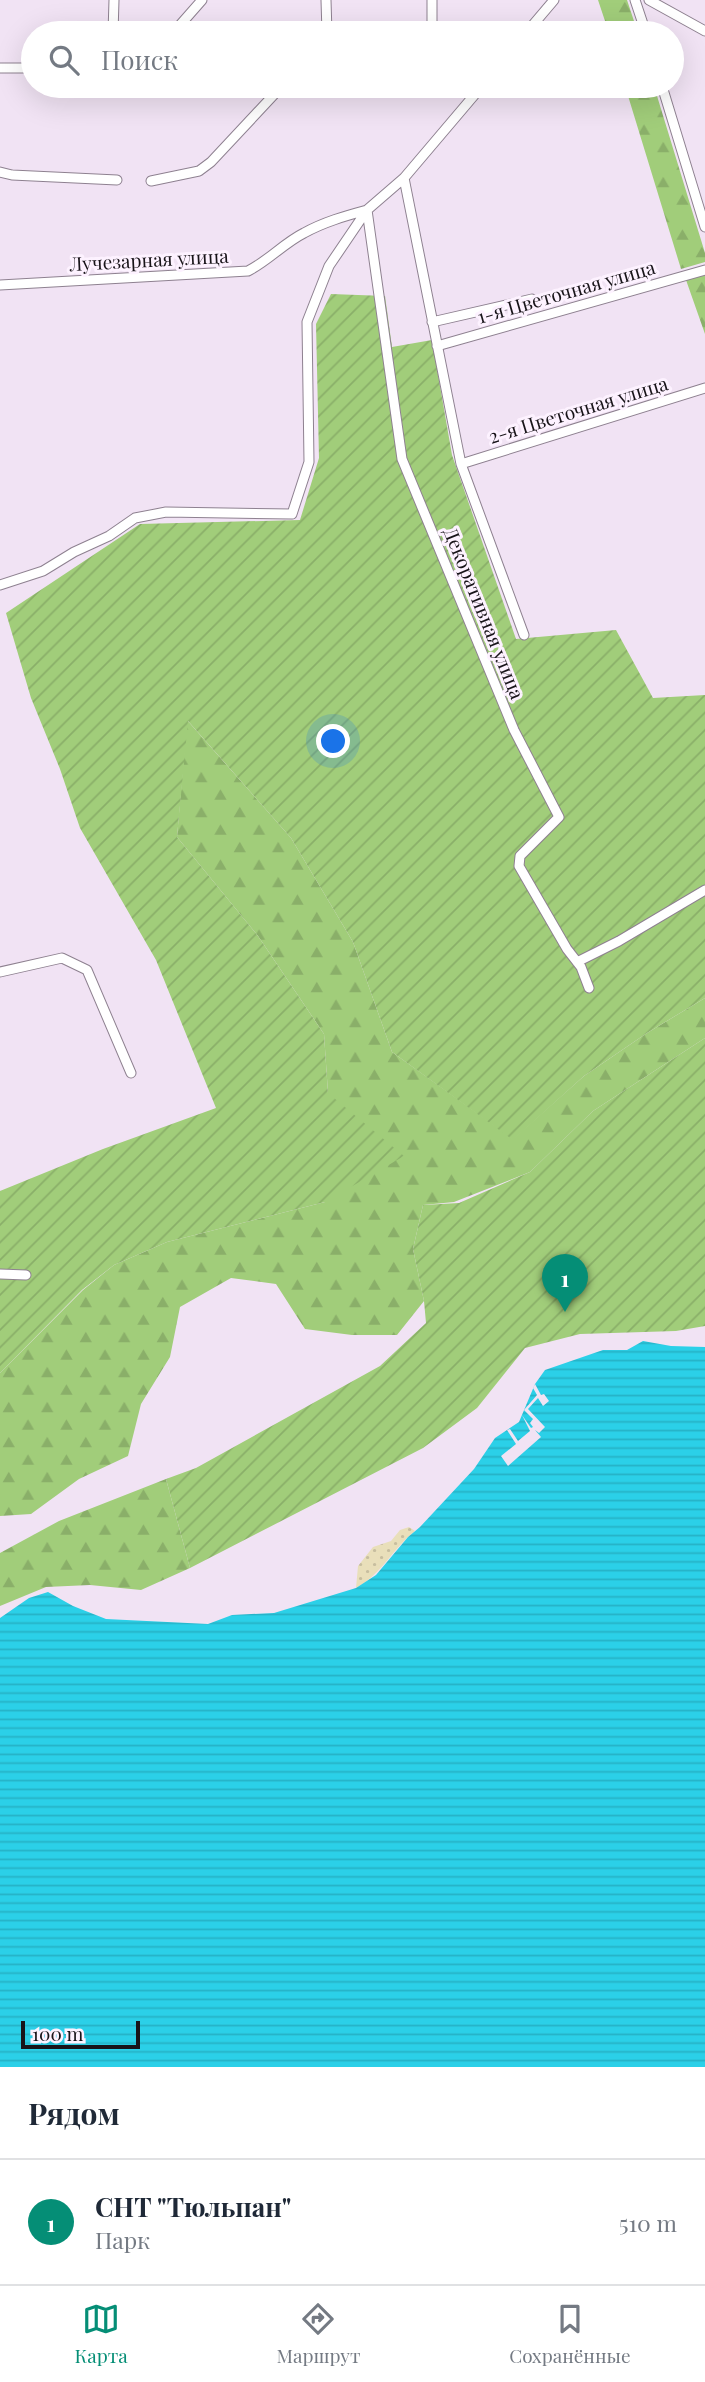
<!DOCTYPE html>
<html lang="ru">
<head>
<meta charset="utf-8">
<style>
  :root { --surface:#fff; --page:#f2f2f3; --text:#1f2937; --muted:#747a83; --line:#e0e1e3; --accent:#058e76 }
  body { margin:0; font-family:"Playfair Display",serif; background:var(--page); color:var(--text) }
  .scale { position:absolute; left:21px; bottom:18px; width:119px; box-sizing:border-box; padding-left:7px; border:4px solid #181419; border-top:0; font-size:19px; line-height:24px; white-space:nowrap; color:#181419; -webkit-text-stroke:5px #fdf2ff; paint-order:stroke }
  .you { position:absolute; left:334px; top:742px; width:24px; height:24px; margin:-18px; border:5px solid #fff; border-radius:50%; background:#1a73e8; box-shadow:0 0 0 10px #1a73e833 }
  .badge { display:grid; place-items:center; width:46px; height:46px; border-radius:50%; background:var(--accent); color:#fff; font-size:23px; font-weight:700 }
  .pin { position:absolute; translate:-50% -58px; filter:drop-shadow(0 2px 4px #0008) }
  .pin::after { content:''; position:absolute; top:37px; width:24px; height:21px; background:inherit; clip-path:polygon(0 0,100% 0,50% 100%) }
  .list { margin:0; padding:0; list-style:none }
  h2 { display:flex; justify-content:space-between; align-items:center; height:91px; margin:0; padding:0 28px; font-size:30px }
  h2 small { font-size:23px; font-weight:400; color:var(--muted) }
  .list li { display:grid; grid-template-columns:46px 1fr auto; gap:21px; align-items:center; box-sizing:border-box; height:126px; padding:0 28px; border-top:2px solid var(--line) }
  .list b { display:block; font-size:26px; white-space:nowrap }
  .list p { margin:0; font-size:23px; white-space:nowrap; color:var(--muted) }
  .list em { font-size:23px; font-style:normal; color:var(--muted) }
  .icon { flex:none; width:38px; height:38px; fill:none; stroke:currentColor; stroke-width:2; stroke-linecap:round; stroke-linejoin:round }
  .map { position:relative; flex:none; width:705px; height:2067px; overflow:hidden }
  .search { position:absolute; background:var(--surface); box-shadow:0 7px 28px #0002; left:21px; right:21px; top:21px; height:77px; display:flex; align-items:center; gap:18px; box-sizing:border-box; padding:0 24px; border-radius:38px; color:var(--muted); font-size:26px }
  .sheet { height:217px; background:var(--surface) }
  nav { display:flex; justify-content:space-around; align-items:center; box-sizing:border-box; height:98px; border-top:2px solid var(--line); background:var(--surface); font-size:19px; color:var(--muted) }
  nav a { display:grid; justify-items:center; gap:4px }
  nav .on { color:var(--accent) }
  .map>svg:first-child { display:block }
  .forest { fill:url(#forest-firs) }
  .sand { fill:url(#sand-dots) }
  .garden { fill:url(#garden-furrows) }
  .water { fill:url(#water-rules) }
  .pier { fill:#f1e3f4 }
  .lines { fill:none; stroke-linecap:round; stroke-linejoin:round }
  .minor-casing { stroke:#8e8190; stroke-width:11 }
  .minor { stroke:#fff; stroke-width:9 }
  .labels { text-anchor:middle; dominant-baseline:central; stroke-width:6; stroke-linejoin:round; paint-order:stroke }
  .street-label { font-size:19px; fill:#181419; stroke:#fdf2ff }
</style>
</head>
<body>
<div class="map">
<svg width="705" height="2067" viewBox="0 0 705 2067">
  <defs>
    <pattern id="forest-firs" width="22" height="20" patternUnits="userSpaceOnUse" patternTransform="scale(1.75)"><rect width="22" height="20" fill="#a1cd7a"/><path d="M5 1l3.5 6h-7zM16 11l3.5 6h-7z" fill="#8aaf69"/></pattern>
    <pattern id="sand-dots" width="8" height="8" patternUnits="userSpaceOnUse" patternTransform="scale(1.75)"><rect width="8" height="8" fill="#e9dfba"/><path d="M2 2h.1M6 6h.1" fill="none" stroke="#c7be9f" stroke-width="1.8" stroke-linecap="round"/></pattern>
    <pattern id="garden-furrows" width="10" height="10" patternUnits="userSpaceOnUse" patternTransform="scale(1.75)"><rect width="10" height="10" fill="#a1cd7a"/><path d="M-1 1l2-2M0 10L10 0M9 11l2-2" fill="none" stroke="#8aaf69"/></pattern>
    <pattern id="water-rules" width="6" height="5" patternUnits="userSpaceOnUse" patternTransform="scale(1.75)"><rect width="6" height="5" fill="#2bd0e8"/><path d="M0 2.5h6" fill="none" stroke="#26b2c6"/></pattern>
  </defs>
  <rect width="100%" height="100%" fill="#f1e3f4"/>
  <path class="forest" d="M598 0H627L638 33H609Z
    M625 86H654L705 253V262L681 269Z
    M705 275V334L686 280Z
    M187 720 291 838 353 942 392 1052 513 1139 584 1076 647 1033 705 998V1038L593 1111 530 1172 454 1202 423 1205 413 1249 424 1301 397 1335H352L305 1329 276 1284 231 1278 180 1307 170 1357 141 1404 128 1456 79 1479 31 1514 0 1516V1373L83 1290 114 1265 167 1242 325 1202 328 1093 324 1034 258 936 177 837Z
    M166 1479 190 1568 141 1590 90 1585 46 1587 0 1606V1553L59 1521Z"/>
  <path class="sand" d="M409 1527 415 1531C392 1549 383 1573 356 1588L358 1566 373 1547 391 1541 400 1530Z"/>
  <path class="garden" d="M331 294 385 296 392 347 432 340 452 455 516 639 616 630 653 698 705 695V998L647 1033 584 1076 513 1140 392 1052 353 942 291 838 188 721 177 837 258 936 324 1034 328 1093 404 1156 325 1202 167 1242 114 1265 82 1290 0 1373V1191L103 1149 216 1108 156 960 80 828 60 769 31 698 6 613 140 524 300 520 319 458 316 324Z
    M705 1038V1326L676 1331 580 1334 525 1348 477 1408 423 1448 190 1568 166 1479 196 1468 380 1366 426 1323 424 1301 413 1249 423 1205 459 1203 530 1172 593 1111Z"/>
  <path class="water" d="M643 1341 671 1346 705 1347V2067H0V1618L29 1598 48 1592 73 1606 106 1619 208 1624 232 1615 274 1613 356 1588 376 1575 408 1537 420 1527 474 1469 495 1438 519 1422 535 1384 545 1370 603 1350H627Z"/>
  <path class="pier" d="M535 1384 541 1395 544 1394 549 1401 543 1406 538 1398 528 1409 545 1427 539 1433 535 1430 541 1437 508 1466 501 1456 516 1444 507 1430 510 1429 518 1441 530 1431 522 1415 531 1428 533 1427 530 1423 533 1419 524 1410 537 1395 533 1388Z"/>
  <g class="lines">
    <g class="minor-casing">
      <path id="minor" d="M326 0 327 33
        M432 0V33
        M635 0 646 33
        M649 0 705 31
        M113 33 114 0
        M173 33 202 0
        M526 33 554 0
        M0 68H33
        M662 86 705 227
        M0 172 12 175 117 180
        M404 178 461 464 524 635
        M151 181 199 171 211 162 282 86
        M367 210 402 459 514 730 559 817 520 856 519 866 567 949 581 967 589 988
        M0 285 248 271C268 261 284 243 304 233 324 222 345 216 367 210
        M432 322 532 299
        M437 346 705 270
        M461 464 705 388
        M0 585 43 571 74 552 109 536 135 518 166 512 292 514 309 462 307 322 329 266 367 210 404 178 482 86
        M577 962 619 941 705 890
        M0 972 62 958 87 970 131 1073
        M0 1274 26 1275"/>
    </g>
    <use href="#minor" class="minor"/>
  </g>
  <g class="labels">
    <g class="street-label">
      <text transform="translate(149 259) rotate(-3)">Лучезарная улица</text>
      <text transform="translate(566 291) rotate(-16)">1-я Цветочная улица</text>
      <text transform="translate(578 409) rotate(-17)">2-я Цветочная улица</text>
      <text transform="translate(485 613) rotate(68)">Декоративная улица</text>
    </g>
  </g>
</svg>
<div class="scale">100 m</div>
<div class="you"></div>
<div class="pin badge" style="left:565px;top:1312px">1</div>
<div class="search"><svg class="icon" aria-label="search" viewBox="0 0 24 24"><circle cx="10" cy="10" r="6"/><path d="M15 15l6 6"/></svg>Поиск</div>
</div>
<section class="sheet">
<h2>Рядом<small></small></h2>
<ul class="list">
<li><span class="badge">1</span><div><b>СНТ &quot;Тюльпан&quot;</b><p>Парк</p></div><em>510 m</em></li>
</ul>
</section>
<nav>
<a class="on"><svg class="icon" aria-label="map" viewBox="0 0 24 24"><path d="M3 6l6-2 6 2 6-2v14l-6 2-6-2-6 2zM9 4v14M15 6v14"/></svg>Карта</a>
<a><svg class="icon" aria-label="directions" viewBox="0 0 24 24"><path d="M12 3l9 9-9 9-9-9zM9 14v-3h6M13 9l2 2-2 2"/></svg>Маршрут</a>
<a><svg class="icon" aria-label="saved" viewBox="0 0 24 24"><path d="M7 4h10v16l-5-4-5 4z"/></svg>Сохранённые</a>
</nav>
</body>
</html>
